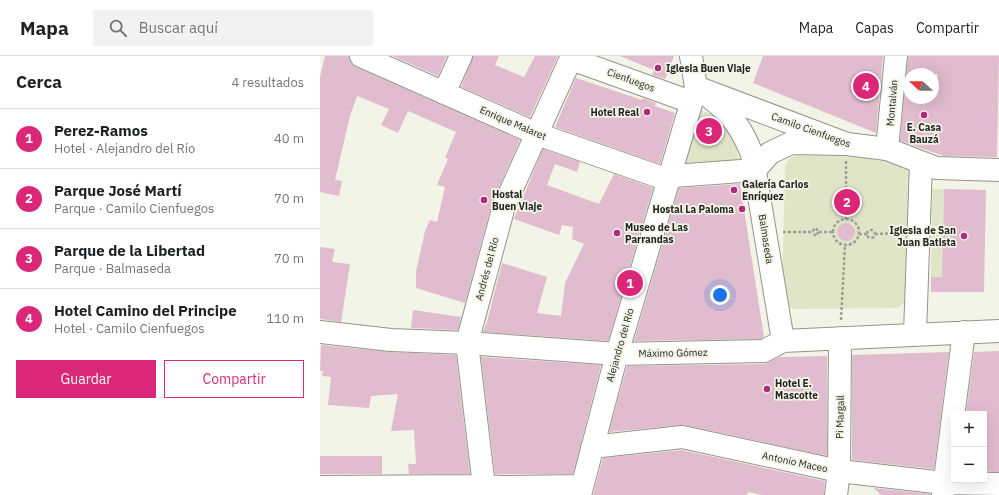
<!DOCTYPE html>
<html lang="es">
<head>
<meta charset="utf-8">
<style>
  :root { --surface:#fff; --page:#f2f2f2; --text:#202124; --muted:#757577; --line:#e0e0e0; --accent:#db2777 }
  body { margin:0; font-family:"IBM Plex Sans",sans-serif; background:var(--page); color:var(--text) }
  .controls { position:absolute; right:12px; bottom:12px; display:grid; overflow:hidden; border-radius:0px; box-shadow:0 4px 16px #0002 }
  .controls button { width:36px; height:36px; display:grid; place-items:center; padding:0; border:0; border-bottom:1px solid var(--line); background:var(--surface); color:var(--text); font:20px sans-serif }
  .compass { position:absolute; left:583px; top:12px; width:36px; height:36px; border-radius:50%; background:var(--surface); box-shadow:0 4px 16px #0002; rotate:291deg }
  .you { position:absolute; left:400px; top:239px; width:14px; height:14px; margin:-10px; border:3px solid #fff; border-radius:50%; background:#1a73e8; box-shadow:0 0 0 6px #1a73e833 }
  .badge { display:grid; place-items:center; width:26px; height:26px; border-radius:50%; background:var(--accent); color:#fff; font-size:13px; font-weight:700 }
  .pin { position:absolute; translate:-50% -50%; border:2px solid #fff; box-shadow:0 1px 4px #0006 }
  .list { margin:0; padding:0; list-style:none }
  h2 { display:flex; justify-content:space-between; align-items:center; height:52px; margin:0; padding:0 16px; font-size:17px }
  h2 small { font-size:13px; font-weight:400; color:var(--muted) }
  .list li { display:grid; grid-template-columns:26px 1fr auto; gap:12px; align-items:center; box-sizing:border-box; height:60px; padding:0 16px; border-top:1px solid var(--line) }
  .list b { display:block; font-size:15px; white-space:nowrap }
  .list p { margin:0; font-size:13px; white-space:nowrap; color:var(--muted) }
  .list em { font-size:13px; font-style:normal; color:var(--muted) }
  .actions { display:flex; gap:8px; padding:12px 16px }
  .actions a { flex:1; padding:9px 0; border:1px solid var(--accent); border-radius:0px; text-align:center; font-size:14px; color:var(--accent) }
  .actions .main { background:var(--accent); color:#fff }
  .icon { flex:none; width:22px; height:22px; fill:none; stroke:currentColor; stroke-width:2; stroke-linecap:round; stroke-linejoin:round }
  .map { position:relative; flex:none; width:679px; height:439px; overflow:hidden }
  header { display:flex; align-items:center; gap:24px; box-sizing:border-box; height:56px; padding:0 20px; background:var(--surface); border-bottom:1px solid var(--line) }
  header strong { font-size:19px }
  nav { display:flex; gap:22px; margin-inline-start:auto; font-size:14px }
  .search { width:280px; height:36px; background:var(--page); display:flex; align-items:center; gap:10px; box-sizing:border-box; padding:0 14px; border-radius:0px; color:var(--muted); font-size:15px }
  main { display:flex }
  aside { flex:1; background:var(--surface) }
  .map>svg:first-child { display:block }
  .green { fill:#e0e5c8 }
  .building { fill:#e1bcce; fill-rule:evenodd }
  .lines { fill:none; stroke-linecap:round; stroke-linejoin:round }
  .minor-casing { stroke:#939589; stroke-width:24 }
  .major-casing { stroke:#939589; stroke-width:24 }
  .path { stroke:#9ea096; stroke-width:2.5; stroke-dasharray:3 2; stroke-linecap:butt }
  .minor { stroke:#fff; stroke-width:22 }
  .major { stroke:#fff; stroke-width:22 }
  .poi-dot { fill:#ad2d7a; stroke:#f2f4e7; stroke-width:1.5 }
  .labels { text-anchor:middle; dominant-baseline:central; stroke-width:3.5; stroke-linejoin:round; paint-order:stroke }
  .poi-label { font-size:10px; font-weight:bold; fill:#242520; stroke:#f2f4e7; text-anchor:start }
  .street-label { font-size:10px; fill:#242520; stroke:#f2f4e7 }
</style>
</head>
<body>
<header>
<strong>Mapa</strong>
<div class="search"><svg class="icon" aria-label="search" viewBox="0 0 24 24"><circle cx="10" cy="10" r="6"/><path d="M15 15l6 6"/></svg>Buscar aquí</div>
<nav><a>Mapa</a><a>Capas</a><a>Compartir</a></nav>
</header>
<main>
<aside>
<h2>Cerca<small>4 resultados</small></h2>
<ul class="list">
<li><span class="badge">1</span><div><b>Perez-Ramos</b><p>Hotel · Alejandro del Río</p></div><em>40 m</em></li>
<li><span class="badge">2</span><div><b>Parque José Martí</b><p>Parque · Camilo Cienfuegos</p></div><em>70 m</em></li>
<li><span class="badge">3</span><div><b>Parque de la Libertad</b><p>Parque · Balmaseda</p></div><em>70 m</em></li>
<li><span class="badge">4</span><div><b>Hotel Camino del Principe</b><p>Hotel · Camilo Cienfuegos</p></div><em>110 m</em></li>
</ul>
<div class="actions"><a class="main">Guardar</a><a>Compartir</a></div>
</aside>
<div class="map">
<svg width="679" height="439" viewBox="0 0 679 439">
  <rect width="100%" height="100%" fill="#f2f4e7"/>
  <path class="green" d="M374 52 399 61 415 82 419 105 364 108Z
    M478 99 578 102 591 112 586 244 584 248 576 252 473 253 465 248 462 240 465 109 470 102Z
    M612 133H624L622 221H611Z"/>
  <path class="building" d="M5 0H29L31 7 36 11 200 84 172 147 145 247 96 232V216L105 175 110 164 117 166 125 131 117 129 128 103 125 102 136 76 88 55 78 77 61 69 69 53 37 40 30 60 15 124 22 125 19 140 0 136V21Z
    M72 0H127L118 20Z
    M153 0H179L175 9 204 21 215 0H238L210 61 141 31Z
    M300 0H354L345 23 332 19 334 14Z
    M443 0H563L556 77 433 27Z
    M588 0H679L677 101 624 100 580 85ZM589 18H618L615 42H589Z
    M256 22 322 44 323 42 336 47 335 50 355 57 340 108 235 71Z
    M223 93 260 106 257 116 235 108 227 129 279 148 294 118 333 132 288 285 163 276 167 266 182 207 227 221 217 257 241 260 245 227 264 188 252 183 253 171 242 169 239 179 194 163Z
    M420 128 444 281 441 283 314 285 359 132Z
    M624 133 666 134 664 236H611V221H622Z
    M517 176a9 9 0 1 1 18 0a9 9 0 1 1-18 0Z
    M0 191 15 193 12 206 30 208 21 266 0 263Z
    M93 254 141 261 138 274 91 272Z
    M1 289 70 296 136 299 150 418H89L88 408H96L94 374 71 375 78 338 51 340 49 352 8 349 11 321 2 320 3 315H0Z
    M679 295V416L664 415V358H646L654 296Z
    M629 296 614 413 532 404V299Z
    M507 300V400L364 369 289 376 307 310 444 308 459 301Z
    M161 301 281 309 253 418H175Z
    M361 394 505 425 504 439H442L428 436 427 439H273L283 402Z
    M0 400H62V418H0Z
    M554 432 611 438V439H561Z"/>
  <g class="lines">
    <g class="minor-casing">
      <path id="minor" d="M41 0 217 78 340 121 435 114 450 97 471 87 524 88
        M251 3 371 46
        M124 37 141 0
        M567 93 576 0
        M0 276 71 284 147 287 297 298 444 295 463 285 679 275
        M595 278 601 107
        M272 391 362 381 519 415 624 427 679 428
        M0 431 164 430 180 431 262 430
        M165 439 147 287 184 150 252 0
        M260 439 297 298 376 31C405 52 418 63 432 98L463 285
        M516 439 519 415 520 282
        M623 439 644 276"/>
    </g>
    <g class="major-casing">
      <path id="major" d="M371 0 376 31 527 88 567 93 616 112 679 114"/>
    </g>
    <path class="path" d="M526 163V105
      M513 176a13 13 0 1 1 26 0a13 13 0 1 1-26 0Z
      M547 178a4 4 0 1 1 8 0a4 4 0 1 1-8 0Z
      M463 176H492L495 172 499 175 496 180 492 176
      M499 176H514
      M539 178H547
      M555 178 581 177
      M521 264 525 189"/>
    <use href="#minor" class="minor"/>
    <use href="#major" class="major"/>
  </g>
  <g class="poi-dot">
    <circle cx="338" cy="12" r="4"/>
    <circle cx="327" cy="56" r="4"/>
    <circle cx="604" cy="59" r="4"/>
    <circle cx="414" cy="134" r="4"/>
    <circle cx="164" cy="144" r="4"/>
    <circle cx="422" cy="153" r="4"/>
    <circle cx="297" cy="177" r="4"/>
    <circle cx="644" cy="180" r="4"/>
    <circle cx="447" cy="333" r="4"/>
  </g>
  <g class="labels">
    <g class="poi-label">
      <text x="346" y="12">Iglesia Buen Viaje</text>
      <text x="319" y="56" text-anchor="end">Hotel Real</text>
      <text x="604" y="71" text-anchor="middle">E. Casa<tspan x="604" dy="12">Bauzá</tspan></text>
      <text x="422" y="128">Galería Carlos<tspan x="422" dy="12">Enríquez</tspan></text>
      <text x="172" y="138">Hostal<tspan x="172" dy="12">Buen Viaje</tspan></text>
      <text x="414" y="153" text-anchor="end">Hostal La Paloma</text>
      <text x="305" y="171">Museo de Las<tspan x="305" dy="12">Parrandas</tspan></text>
      <text x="636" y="174" text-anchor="end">Iglesia de San<tspan x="636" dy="12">Juan Batista</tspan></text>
      <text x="455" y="327">Hotel E.<tspan x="455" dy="12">Mascotte</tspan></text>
    </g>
    <g class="street-label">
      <text transform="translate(311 24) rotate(20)">Cienfuegos</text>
      <text transform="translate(572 47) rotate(-85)">Montalván</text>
      <text transform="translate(193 67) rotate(23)">Enrique Malaret</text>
      <text transform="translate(491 74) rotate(20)">Camilo Cienfuegos</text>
      <text transform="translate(446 183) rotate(81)">Balmaseda</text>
      <text transform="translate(167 213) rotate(-75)">Andrés del Río</text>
      <text transform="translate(300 289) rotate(-74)">Alejandro del Río</text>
      <text transform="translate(353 297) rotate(-1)">Máximo Gómez</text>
      <text transform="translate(520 361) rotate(-89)">Pi Margall</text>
      <text transform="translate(475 406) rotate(12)">Antonio Maceo</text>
    </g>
  </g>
</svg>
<div class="controls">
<button>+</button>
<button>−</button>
</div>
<svg class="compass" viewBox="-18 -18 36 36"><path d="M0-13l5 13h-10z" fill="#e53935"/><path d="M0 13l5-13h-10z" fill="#757577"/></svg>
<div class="you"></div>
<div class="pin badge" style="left:310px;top:227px">1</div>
<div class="pin badge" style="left:527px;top:146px">2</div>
<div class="pin badge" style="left:389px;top:75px">3</div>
<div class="pin badge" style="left:546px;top:30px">4</div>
</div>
</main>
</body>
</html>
